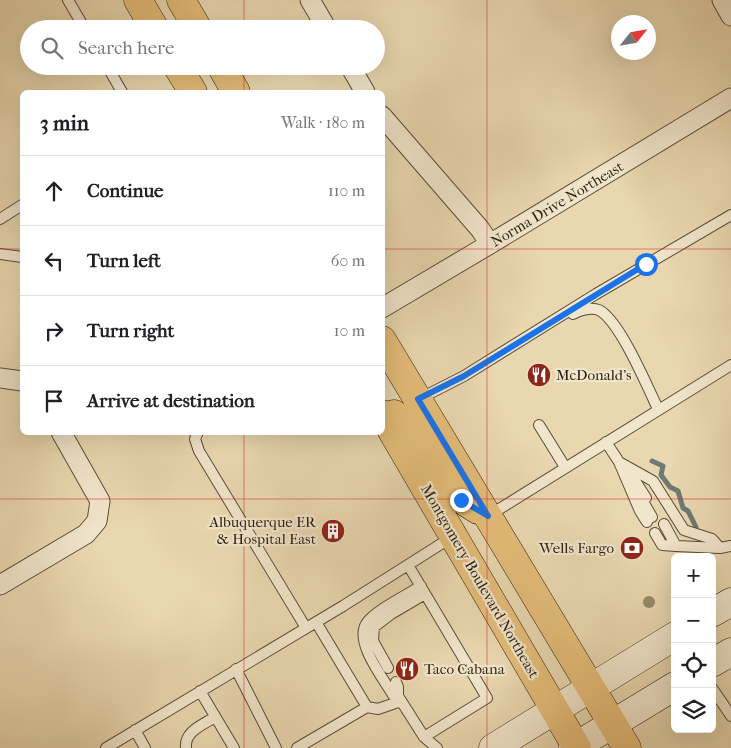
<!DOCTYPE html>
<html lang="en">
<head>
<meta charset="utf-8">
<style>
  :root { --surface:#fff; --page:#f6f6f6; --text:#202124; --muted:#757577; --line:#e0e0e0 }
  body { margin:0; font-family:"IM FELL French Canon",serif; background:var(--page); color:var(--text) }
  .controls { position:absolute; right:15px; bottom:15px; display:grid; overflow:hidden; border-radius:8px; box-shadow:0 5px 20px #0002 }
  .controls button { width:45px; height:45px; display:grid; place-items:center; padding:0; border:0; border-bottom:1px solid var(--line); background:var(--surface); color:var(--text); font:25px sans-serif }
  .compass { position:absolute; left:611px; top:15px; width:45px; height:45px; border-radius:50%; background:var(--surface); box-shadow:0 5px 20px #0002; rotate:59deg }
  .stop { position:absolute; width:15px; height:15px; margin:-11px; border:4px solid #1a73e8; border-radius:50%; background:#fff }
  .stop.end { background:#1a73e8; border-color:#fff; box-shadow:0 1px 5px #0008 }
  .list { margin:0; padding:0; list-style:none }
  h2 { display:flex; justify-content:space-between; align-items:center; height:65px; margin:0; padding:0 20px; font-size:21px }
  h2 small { font-size:16px; font-weight:400; color:var(--muted) }
  .list li { display:grid; grid-template-columns:32px 1fr auto; gap:15px; align-items:center; box-sizing:border-box; height:70px; padding:0 20px; border-top:1px solid var(--line) }
  .list b { display:block; font-size:19px; white-space:nowrap }
  .list em { font-size:16px; font-style:normal; color:var(--muted) }
  .icon { flex:none; width:28px; height:28px; fill:none; stroke:currentColor; stroke-width:2; stroke-linecap:round; stroke-linejoin:round }
  .map { position:relative; flex:none; width:731px; height:748px; overflow:hidden }
  .search { position:absolute; background:var(--surface); box-shadow:0 5px 20px #0002; left:20px; top:20px; width:365px; height:55px; display:flex; align-items:center; gap:12px; box-sizing:border-box; padding:0 18px; border-radius:28px; color:var(--muted); font-size:19px }
  .panel { position:absolute; background:var(--surface); box-shadow:0 5px 20px #0002; left:20px; top:90px; width:365px; height:345px; border-radius:8px }
  .map>svg:first-child { display:block }
  .lines { fill:none; stroke-linecap:round; stroke-linejoin:round }
  .stream { stroke:#6e7a74; stroke-width:5 }
  .lane-casing { stroke:#5a4d38; stroke-width:12 }
  .street-casing { stroke:#5a4d38; stroke-width:21 }
  .secondary-casing { stroke:#2a1f11; stroke-width:29 }
  .primary-casing { stroke:#2a1f11; stroke-width:29 }
  .lane { stroke:#f1e5cb; stroke-width:10 }
  .street { stroke:#f1e5cb; stroke-width:19 }
  .secondary { stroke:#f1e5cb; stroke-width:28 }
  .primary { stroke:#e4bc78; stroke-width:28 }
  .tree { fill:#968c6d }
  .route { stroke:#1a73e8; stroke-width:6 }
  .grid { fill:none; stroke:#d62828; stroke-width:1; stroke-opacity:0.55 }
  .labels { text-anchor:middle; dominant-baseline:central; stroke-width:4.5; stroke-linejoin:round; paint-order:stroke }
  .street-label { font-size:15px; fill:#2a1f11; stroke:#f1e5cb }
  .poi-label { font-size:15px; fill:#2a1f11; stroke:#f1e5cb; text-anchor:start }
</style>
</head>
<body>
<div class="map">
<svg width="731" height="748" viewBox="0 0 731 748">
  <rect width="100%" height="100%" fill="#e9d7af"/>
  <filter id="stains"><feTurbulence type="fractalNoise" baseFrequency=".004" numOctaves="4"/><feColorMatrix values="0 0 0 0 .2 0 0 0 0 .09 0 0 0 0 .02 0 0 0 .5 -.17"/></filter>
  <radialGradient id="worn" r=".72"><stop offset=".6" stop-color="#630" stop-opacity="0"/><stop offset="1" stop-color="#630" stop-opacity=".3"/></radialGradient>
  <g class="lines">
    <path class="stream" d="M652 461 663 466 661 475 670 487 678 491 683 508 688 511 696 527"/>
    <g class="lane-casing">
      <path id="lane" d="M68 0 85 29
        M107 66 122 92
        M0 219 22 205
        M0 254 22 257
        M573 314C580 310 591 307 599 310 620 321 647 386 658 409
        M419 399 464 376 596 294 731 215
        M539 425 565 467
        M198 432 195 439 199 451 306 628
        M606 442 619 462 653 481 684 530 712 539 720 548 731 546
        M619 462 640 511 647 522
        M627 468 646 498
        M638 493 652 517
        M488 516 731 365
        M664 524 676 546 720 548
        M655 533 662 545 676 546
        M408 565 487 698 424 737 398 696 393 695C383 678 355 643 366 624 374 611 407 595 421 586
        M316 622 367 707
        M388 668 373 641 374 627 391 614 425 594
        M236 669 276 748
        M396 682 398 687V696
        M712 688 731 716
        M200 691 234 748
        M135 730 145 748
        M424 737 437 748
        M106 748 343 606 452 537
        M186 748C184 731 203 725 215 717
        M297 748 367 707 378 709 401 701"/>
    </g>
    <g class="street-casing">
      <path id="street" d="M310 0 327 29
        M722 0 731 16
        M350 66 365 92
        M382 116 480 229 490 244
        M382 308 490 244 731 98
        M0 378 22 381
        M0 585 86 534 97 521 100 501 61 432"/>
    </g>
    <g class="secondary-casing">
      <path id="secondary" d="M712 613 731 602
        M712 663 731 652
        M493 748 675 636
        M573 748 675 686"/>
    </g>
    <g class="primary-casing">
      <path id="primary" d="M138 0 155 29
        M181 0 198 29
        M177 66 193 92
        M221 66 236 92
        M382 340 627 748
        M382 414 577 748
        M394 414C403 423 413 432 421 442 444 470 442 490 478 510"/>
    </g>
    <use href="#lane" class="lane"/>
    <use href="#street" class="street"/>
    <use href="#secondary" class="secondary"/>
    <use href="#primary" class="primary"/>
  </g>
  <circle class="tree" cx="649" cy="602" r="6"/>
  <g class="lines">
    <path class="route" d="M461 500 488 516 418 399 464 376 646 264"/>
  </g>
  <path class="grid" d="M244 0V29M487 0V748M244 66V92M0 249H22M382 249H731M244 432V748M0 499H731"/>
  <defs>
    <g id="restaurant-disc" transform="scale(1.25)"><circle r="9.5" fill="#8f2418" stroke="#f1e5cb"/><path d="M-5-6h1v4h1v-4h1v4h1v-4h1v5L-1.5 .5V6h-2V.5L-5-1ZM5-6V6H3V1.5H1.5Q1.5-4 5-6Z" fill="#fff"/></g>
    <g id="building-disc" transform="scale(1.25)"><circle r="9.5" fill="#8f2418" stroke="#f1e5cb"/><path d="M-4-6H4V6H1V3H-1V6H-4ZM-2.5-4.3h1.7v1.8h-1.7ZM.8-4.3h1.7v1.8H.8ZM-2.5-1h1.7V.8h-1.7ZM.8-1h1.7V.8H.8Z" fill="#fff"/></g>
    <g id="bank-disc" transform="scale(1.25)"><circle r="9.5" fill="#8f2418" stroke="#f1e5cb"/><path d="M-6-4H6V4H-6ZM0-2.3a2.3 2.3 0 1 0 0 4.6a2.3 2.3 0 1 0 0-4.6Z" fill="#fff"/></g>
  </defs>
  <g fill-rule="evenodd">
    <use href="#restaurant-disc" x="539" y="375"/>
    <use href="#building-disc" x="333" y="531"/>
    <use href="#bank-disc" x="632" y="548"/>
    <use href="#restaurant-disc" x="407" y="669"/>
  </g>
  <g class="labels">
    <g class="street-label">
      <text transform="translate(557 204) rotate(-31)">Norma Drive Northeast</text>
      <text transform="translate(480 581) rotate(60)">Montgomery Boulevard Northeast</text>
    </g>
    <g class="poi-label">
      <text x="556" y="375">McDonald's</text>
      <text x="316" y="522" text-anchor="end">Albuquerque ER<tspan x="316" dy="17">&amp; Hospital East</tspan></text>
      <text x="614" y="548" text-anchor="end">Wells Fargo</text>
      <text x="424" y="669">Taco Cabana</text>
    </g>
  </g>
  <rect width="100%" height="100%" filter="url(#stains)"/>
  <rect width="100%" height="100%" fill="url(#worn)"/>
</svg>
<div class="controls">
<button>+</button>
<button>−</button>
<button><svg class="icon" aria-label="locate" viewBox="0 0 24 24"><circle cx="12" cy="12" r="6"/><path d="M12 2v4M12 18v4M2 12h4M18 12h4"/></svg></button>
<button><svg class="icon" aria-label="layers" viewBox="0 0 24 24"><path d="M12 4l9 5-9 5-9-5zM3 14l9 5 9-5"/></svg></button>
</div>
<svg class="compass" viewBox="-18 -18 36 36"><path d="M0-13l5 13h-10z" fill="#e53935"/><path d="M0 13l5-13h-10z" fill="#757577"/></svg>
<div class="stop" style="left:646px;top:264px"></div>
<div class="stop end" style="left:461px;top:500px"></div>
<div class="search"><svg class="icon" aria-label="search" viewBox="0 0 24 24"><circle cx="10" cy="10" r="6"/><path d="M15 15l6 6"/></svg>Search here</div>
<section class="panel">
<h2>3 min<small>Walk · 180 m</small></h2>
<ul class="list">
<li><svg class="icon" aria-label="ahead" viewBox="0 0 24 24"><path d="M12 20V5M6 11l6-6 6 6"/></svg><div><b>Continue</b></div><em>110 m</em></li>
<li><svg class="icon" aria-label="left" viewBox="0 0 24 24"><path d="M17 20v-9H6M10 6l-5 5 5 5"/></svg><div><b>Turn left</b></div><em>60 m</em></li>
<li><svg class="icon" aria-label="right" viewBox="0 0 24 24"><path d="M7 20v-9h11M14 6l5 5-5 5"/></svg><div><b>Turn right</b></div><em>10 m</em></li>
<li><svg class="icon" aria-label="arrive" viewBox="0 0 24 24"><path d="M6 21V4h12l-3 4 3 4H6"/></svg><div><b>Arrive at destination</b></div></li>
</ul>
</section>
</div>
</body>
</html>
